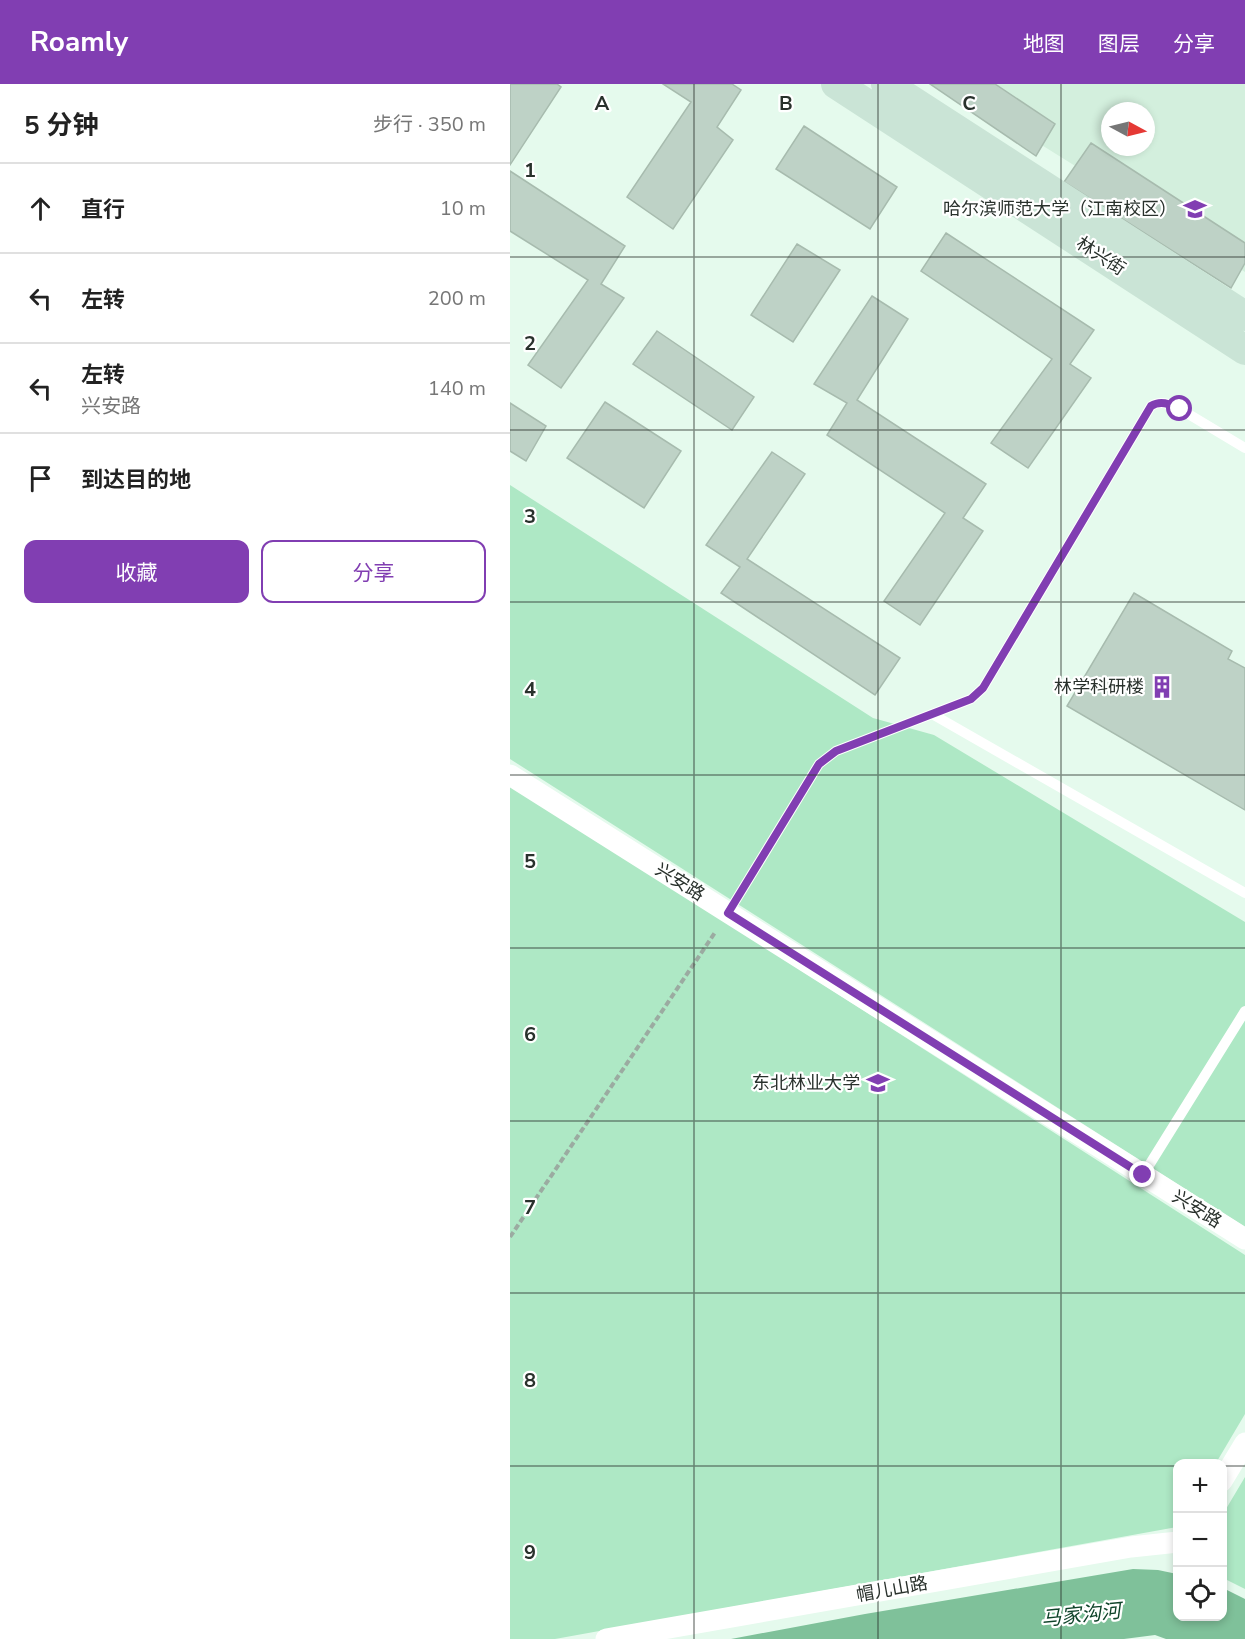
<!DOCTYPE html>
<html lang="zh">
<head>
<meta charset="utf-8">
<style>
  :root { --surface:#fff; --page:#f6f6f6; --text:#222; --muted:#767676; --line:#e0e0e0; --accent:#813eb2 }
  body { margin:0; font-family:"Nunito Sans","Noto Sans SC",sans-serif; background:var(--page); color:var(--text) }
  .controls { position:absolute; right:18px; bottom:18px; display:grid; overflow:hidden; border-radius:12px; box-shadow:0 3px 9px #0003 }
  .controls button { width:54px; height:54px; display:grid; place-items:center; padding:0; border:0; border-bottom:2px solid var(--line); background:var(--surface); color:var(--text); font:30px sans-serif }
  .compass { position:absolute; left:591px; top:18px; width:54px; height:54px; border-radius:50%; background:var(--surface); box-shadow:0 3px 9px #0003; rotate:97deg }
  .stop { position:absolute; width:18px; height:18px; margin:-14px; border:4px solid #813eb2; border-radius:50%; background:#fff }
  .stop.end { background:#813eb2; border-color:#fff; box-shadow:0 2px 6px #0008 }
  .list { margin:0; padding:0; list-style:none }
  h2 { display:flex; justify-content:space-between; align-items:center; height:78px; margin:0; padding:0 24px; font-size:26px }
  h2 small { font-size:20px; font-weight:400; color:var(--muted) }
  .list li { display:grid; grid-template-columns:39px 1fr auto; gap:18px; align-items:center; box-sizing:border-box; height:90px; padding:0 24px; border-top:2px solid var(--line) }
  .list b { display:block; font-size:22px; white-space:nowrap }
  .list p { margin:0; font-size:20px; white-space:nowrap; color:var(--muted) }
  .list em { font-size:20px; font-style:normal; color:var(--muted) }
  .actions { display:flex; gap:12px; padding:18px 24px }
  .actions a { flex:1; padding:14px 0; border:2px solid var(--accent); border-radius:12px; text-align:center; font-size:21px; color:var(--accent) }
  .actions .main { background:var(--accent); color:#fff }
  .icon { flex:none; width:33px; height:33px; fill:none; stroke:currentColor; stroke-width:2; stroke-linecap:round; stroke-linejoin:round }
  .map { position:relative; flex:none; width:735px; height:1555px; overflow:hidden }
  header { display:flex; align-items:center; gap:36px; box-sizing:border-box; height:84px; padding:0 30px; background:var(--accent); color:#fff }
  header strong { font-size:28px }
  nav { display:flex; gap:33px; margin-inline-start:auto; font-size:21px }
  main { display:flex }
  aside { flex:1; background:var(--surface) }
  .map>svg:first-child { display:block }
  .built { fill:#d3efdd; fill-rule:evenodd }
  .green { fill:#aee8c5 }
  .water { fill:#7fc19a }
  .building { fill:#bed2c6; stroke:#a7bbae; stroke-width:1.5 }
  .lines { fill:none; stroke-linecap:round; stroke-linejoin:round }
  .path { stroke:#9baba1; stroke-width:4; stroke-dasharray:6 3; stroke-linecap:butt }
  .lane { stroke:#fff; stroke-width:10 }
  .street { stroke:#fff; stroke-width:21 }
  .secondary { stroke:#cae4d6; stroke-width:30 }
  .route { stroke:#813eb2; stroke-width:8 }
  .grid { fill:none; stroke:#29312c; stroke-width:1.5; stroke-opacity:0.55 }
  .labels { text-anchor:middle; dominant-baseline:central; stroke-width:4.5; stroke-linejoin:round; paint-order:stroke }
  .poi-label { font-size:18px; fill:#29312c; stroke:#fff; text-anchor:end }
  .street-label { font-size:18px; fill:#29312c; stroke:#fff }
  .water-label { font-size:20px; font-style:italic; fill:#0f442a; stroke:#fff }
  .grid-label { font-size:20px; text-anchor:middle; font-weight:bold; fill:#29312c; stroke:#fff; stroke-width:4.5; stroke-linejoin:round; paint-order:stroke }
</style>
</head>
<body>
<header>
<strong>Roamly</strong>
<nav><a>地图</a><a>图层</a><a>分享</a></nav>
</header>
<main>
<aside>
<h2>5 分钟<small>步行 · 350 m</small></h2>
<ul class="list">
<li><svg class="icon" aria-label="ahead" viewBox="0 0 24 24"><path d="M12 20V5M6 11l6-6 6 6"/></svg><div><b>直行</b></div><em>10 m</em></li>
<li><svg class="icon" aria-label="left" viewBox="0 0 24 24"><path d="M17 20v-9H6M10 6l-5 5 5 5"/></svg><div><b>左转</b></div><em>200 m</em></li>
<li><svg class="icon" aria-label="left" viewBox="0 0 24 24"><path d="M17 20v-9H6M10 6l-5 5 5 5"/></svg><div><b>左转</b><p>兴安路</p></div><em>140 m</em></li>
<li><svg class="icon" aria-label="arrive" viewBox="0 0 24 24"><path d="M6 21V4h12l-3 4 3 4H6"/></svg><div><b>到达目的地</b></div></li>
</ul>
<div class="actions"><a class="main">收藏</a><a>分享</a></div>
</aside>
<div class="map">
<svg width="735" height="1555" viewBox="0 0 735 1555">
  <rect width="100%" height="100%" fill="#e5faed"/>
  <path class="built" d="M434 0H735V188ZM600 27H636V63H600Z"/>
  <path class="green" d="M0 401 363 634 424 651 735 838V1143L0 675Z
    M0 700 735 1171V1330L706 1379 668 1380 667 1443 45 1555H0Z
    M735 1393V1505L713 1494V1430Z"/>
  <path class="water" d="M623 1485 648 1486 667 1490 668 1532H712L713 1504 735 1515V1555H656L645 1551 614 1555H221L355 1530Z"/>
  <path class="building" d="M0 0H47L51 3 0 81Z
    M153 0H222L231 6 207 43 223 56 163 145 117 113 181 18Z
    M420 0H485L545 40 526 72Z
    M294 42 387 103 360 145 266 85Z
    M581 59 735 159V179L721 204 554 98Z
    M0 87 115 162 91 200 114 214 51 304 18 281 78 196 0 147Z
    M436 149 584 246 560 280 581 294 518 384 481 359 542 275 411 187Z
    M287 160 330 186 283 258 241 231Z
    M362 212 398 235 347 316 476 400 453 434 473 447 410 541 374 517 435 429 317 351 337 319 304 300Z
    M147 247 244 313 222 346 123 280Z
    M95 318 171 367 134 424 57 374Z
    M0 319 36 342 16 377 0 367Z
    M262 368 295 390 237 475 390 574 365 611 211 509 230 483 196 461Z
    M624 509 722 567 718 575 735 584V726L557 622Z"/>
  <g class="lines">
    <path class="path" d="M0 1153 206 847"/>
    <path class="lane" d="M422 630 735 809
      M218 829 309 680 326 667 461 615 473 604 641 322C651 316 659 320 670 325L735 364
      M633 1091 735 927"/>
    <path class="street" d="M0 691 735 1155
      M712 1397 735 1359
      M96 1555 621 1463 668 1458"/>
    <path class="secondary" d="M326 0 735 266
      M376 0 735 232"/>
  </g>
  <g class="lines">
    <path class="route" d="M633 1091 218 829 309 680 326 667 461 615 473 604 641 322C651 316 659 320 670 325"/>
  </g>
  <path class="grid" d="M184 0V1555M368 0V1555M551 0V1555M0 173H735M0 346H735M0 518H735M0 691H735M0 864H735M0 1037H735M0 1209H735M0 1382H668M712 1382H735"/>
  <defs>
    <g id="university-bare" transform="scale(1.8)"><path d="M0-5L7-2L0 1L-7-2ZM-4 1L0 2.5L4 1V4Q0 6-4 4Z" fill="#813eb2" stroke="#fff" stroke-width="2.5" paint-order="stroke"/></g>
    <g id="building-bare" transform="scale(1.8)"><path d="M-4-6H4V6H1V3H-1V6H-4ZM-2.5-4.3h1.7v1.8h-1.7ZM.8-4.3h1.7v1.8H.8ZM-2.5-1h1.7V.8h-1.7ZM.8-1h1.7V.8H.8Z" fill="#813eb2" stroke="#fff" stroke-width="2.5" paint-order="stroke"/></g>
  </defs>
  <g fill-rule="evenodd">
    <use href="#university-bare" x="685" y="125"/>
    <use href="#building-bare" x="652" y="603"/>
    <use href="#university-bare" x="368" y="999"/>
  </g>
  <g class="labels">
    <g class="poi-label">
      <text x="667" y="125">哈尔滨师范大学（江南校区）</text>
      <text x="634" y="603">林学科研楼</text>
      <text x="350" y="999">东北林业大学</text>
    </g>
    <g class="street-label">
      <text transform="translate(591 172) rotate(33)">林兴街</text>
      <text transform="translate(170 798) rotate(32)">兴安路</text>
      <text transform="translate(687 1125) rotate(32)">兴安路</text>
      <text transform="translate(382 1505) rotate(-10)">帽儿山路</text>
    </g>
    <g class="water-label">
      <text transform="translate(571 1531) rotate(-6)">马家沟河</text>
    </g>
  </g>
  <g class="grid-label">
    <text x="92" y="26">A</text>
    <text x="276" y="26">B</text>
    <text x="459" y="26">C</text>
    <text x="20" y="93">1</text>
    <text x="20" y="266">2</text>
    <text x="20" y="439">3</text>
    <text x="20" y="612">4</text>
    <text x="20" y="784">5</text>
    <text x="20" y="957">6</text>
    <text x="20" y="1130">7</text>
    <text x="20" y="1303">8</text>
    <text x="20" y="1475">9</text>
  </g>
</svg>
<div class="controls">
<button>+</button>
<button>−</button>
<button><svg class="icon" aria-label="locate" viewBox="0 0 24 24"><circle cx="12" cy="12" r="6"/><path d="M12 2v4M12 18v4M2 12h4M18 12h4"/></svg></button>
</div>
<svg class="compass" viewBox="-18 -18 36 36"><path d="M0-13l5 13h-10z" fill="#e53935"/><path d="M0 13l5-13h-10z" fill="#767676"/></svg>
<div class="stop" style="left:670px;top:325px"></div>
<div class="stop end" style="left:633px;top:1091px"></div>
</div>
</main>
</body>
</html>
